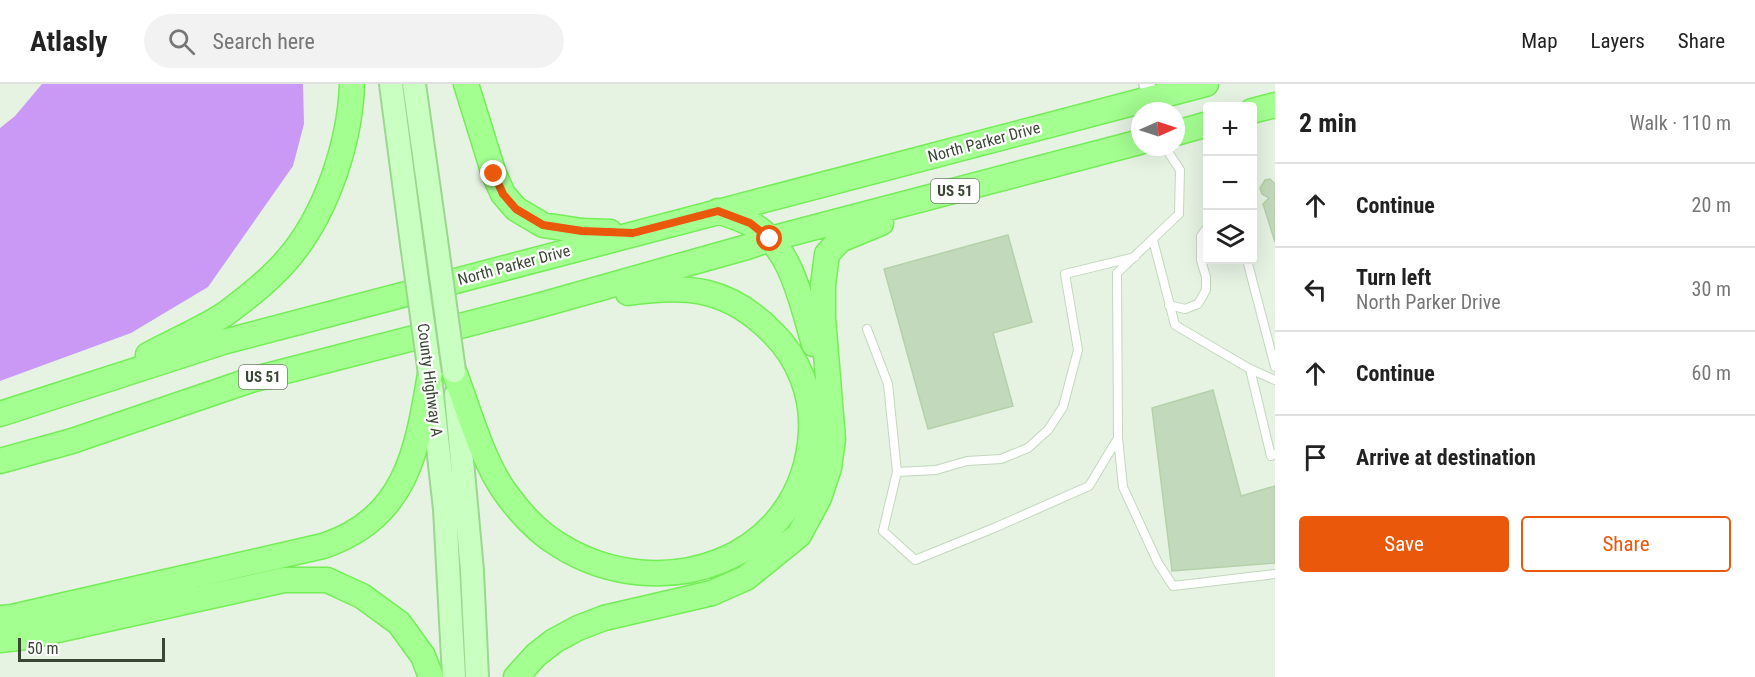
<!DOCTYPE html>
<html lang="en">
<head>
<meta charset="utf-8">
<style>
  :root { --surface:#fff; --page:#f2f2f2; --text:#222; --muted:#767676; --line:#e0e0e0; --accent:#ea580c }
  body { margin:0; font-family:"Roboto Condensed",sans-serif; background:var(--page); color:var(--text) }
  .controls { position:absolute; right:18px; top:18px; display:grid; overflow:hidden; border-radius:6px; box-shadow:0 6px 24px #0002 }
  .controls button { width:54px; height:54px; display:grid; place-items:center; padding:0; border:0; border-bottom:2px solid var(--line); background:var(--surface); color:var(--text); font:30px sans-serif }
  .compass { position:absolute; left:1131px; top:18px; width:54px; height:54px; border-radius:50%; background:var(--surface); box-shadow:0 6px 24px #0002; rotate:87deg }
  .scale { position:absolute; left:18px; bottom:15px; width:147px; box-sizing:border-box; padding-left:6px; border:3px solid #384633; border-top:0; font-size:16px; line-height:21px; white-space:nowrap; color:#384633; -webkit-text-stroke:4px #fff; paint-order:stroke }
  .stop { position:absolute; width:18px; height:18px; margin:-14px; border:4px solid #ea580c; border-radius:50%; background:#fff }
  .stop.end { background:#ea580c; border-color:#fff; box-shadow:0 2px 6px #0008 }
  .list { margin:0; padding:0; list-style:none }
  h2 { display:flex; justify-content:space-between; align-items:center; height:78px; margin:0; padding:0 24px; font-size:26px }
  h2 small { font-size:20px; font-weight:400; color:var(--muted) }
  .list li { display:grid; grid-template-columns:39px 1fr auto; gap:18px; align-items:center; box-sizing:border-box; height:84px; padding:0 24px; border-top:2px solid var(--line) }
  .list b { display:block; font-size:22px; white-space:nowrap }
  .list p { margin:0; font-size:20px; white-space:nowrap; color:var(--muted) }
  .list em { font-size:20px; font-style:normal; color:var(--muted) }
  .actions { display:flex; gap:12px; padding:18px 24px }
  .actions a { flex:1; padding:14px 0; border:2px solid var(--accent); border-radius:6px; text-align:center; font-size:21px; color:var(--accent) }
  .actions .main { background:var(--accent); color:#fff }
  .icon { flex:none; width:33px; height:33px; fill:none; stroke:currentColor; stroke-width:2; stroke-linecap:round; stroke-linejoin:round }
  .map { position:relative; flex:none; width:1275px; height:593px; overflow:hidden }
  header { display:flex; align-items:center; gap:36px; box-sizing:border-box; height:84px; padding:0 30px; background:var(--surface); border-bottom:2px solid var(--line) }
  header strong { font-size:28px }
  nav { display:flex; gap:33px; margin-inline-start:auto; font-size:21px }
  .search { width:420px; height:54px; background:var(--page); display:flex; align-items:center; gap:15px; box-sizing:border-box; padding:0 21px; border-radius:33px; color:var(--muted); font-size:22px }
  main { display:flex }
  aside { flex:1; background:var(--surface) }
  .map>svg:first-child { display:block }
  .water { fill:#ca99f6 }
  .building { fill:#c3d9bb; stroke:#b5d1aa; stroke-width:1.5 }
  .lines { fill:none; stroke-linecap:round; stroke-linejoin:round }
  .service-casing { stroke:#c2d7bc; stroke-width:10 }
  .minor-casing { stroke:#c2d7bc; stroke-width:18 }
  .secondary-casing { stroke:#9ad78f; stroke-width:26 }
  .primary-casing { stroke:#74ee57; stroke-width:27 }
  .service { stroke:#fff; stroke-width:8 }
  .minor { stroke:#fff; stroke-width:15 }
  .secondary { stroke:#caffc2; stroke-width:22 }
  .primary { stroke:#a4ff91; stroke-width:24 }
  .secondary-bridge-casing { stroke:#9ad78f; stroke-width:26; stroke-linecap:butt }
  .secondary-bridge { stroke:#caffc2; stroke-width:22 }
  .route { stroke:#ea580c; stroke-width:8 }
  .labels { text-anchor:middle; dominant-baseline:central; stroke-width:4.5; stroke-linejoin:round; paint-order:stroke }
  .shield { fill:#fff; stroke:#747e70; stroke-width:1.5 }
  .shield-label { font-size:15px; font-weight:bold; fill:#384633 }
  .street-label { font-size:16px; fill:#384633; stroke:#fff }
</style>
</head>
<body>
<header>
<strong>Atlasly</strong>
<div class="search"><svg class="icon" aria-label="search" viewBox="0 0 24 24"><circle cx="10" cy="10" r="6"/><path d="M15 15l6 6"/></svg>Search here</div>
<nav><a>Map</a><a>Layers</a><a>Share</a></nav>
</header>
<main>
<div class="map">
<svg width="1275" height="593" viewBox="0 0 1275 593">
  <rect width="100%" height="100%" fill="#e6f3e3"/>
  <path class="water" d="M42 0H303L304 40 293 82 208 203 131 249 0 297V44L15 32Z"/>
  <path class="building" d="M1270 95 1275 100V158L1263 120 1269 114 1262 110 1260 104 1265 96Z
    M1008 151 1032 238 993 249 1013 322 928 345 884 185Z
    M1213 306 1241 412 1275 402V479L1172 487 1152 324Z"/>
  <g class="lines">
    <g class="service-casing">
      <path id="service" d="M1153 156 1175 241 1250 285 1275 296
        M1247 176 1275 283
        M1169 221 1185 225 1198 220 1206 206V193L1201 176V152L1208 142
        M867 245 888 300 897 388 883 447 915 476 994 444 1089 402 1118 354 1117 189 1179 130 1180 86 1165 63
        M1250 285 1271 372 1275 370
        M1118 354 1123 403 1158 479 1173 502 1275 490
        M897 388 936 386 967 377 1001 375 1028 364 1048 346 1063 323 1078 266 1065 190 1135 173"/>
    </g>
    <g class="minor-casing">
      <path id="minor" d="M1147 0 1153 27"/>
    </g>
    <g class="secondary-casing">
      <path id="secondary" d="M391 0 412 160
        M414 0 436 156
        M431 301 445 425 454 593
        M456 310 472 487 477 593"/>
    </g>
    <g class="primary-casing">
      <path id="primary" d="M466 0 494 90 503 110 516 125 543 141 582 147 610 148
        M1252 27 1275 21
        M1176 49 1208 40
        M718 127C728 131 739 134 749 139 791 159 802 220 814 260
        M148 271C173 257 205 244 228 228 248 213 270 196 286 177 326 132 350 59 352 0
        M454 287C468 324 482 376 505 408 520 429 537 448 559 461 661 525 804 477 811 348 813 311 799 275 773 249 729 204 688 200 628 209
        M0 330 223 258 1206 0
        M0 377 72 357 251 296 530 224 747 163 770 155 1140 58
        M0 534 12 533 323 462C407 434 417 367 430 290
        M0 556 26 553 284 496H327L362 512 399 539 423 572 431 593
        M516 593 536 571 554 557 578 544 604 534 712 509 746 494 799 451 819 414 829 384 833 355 823 234V201L827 170 840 156 881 139"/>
    </g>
    <use href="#service" class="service"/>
    <use href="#minor" class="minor"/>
    <use href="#secondary" class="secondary"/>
    <use href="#primary" class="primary"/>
    <g class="secondary-bridge-casing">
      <path id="secondary-bridge" d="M436 156 454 287
        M412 160 430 290"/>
    </g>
    <use href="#secondary-bridge" class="secondary-bridge"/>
  </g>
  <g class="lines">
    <path class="route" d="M494 90 503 110 516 125 543 141 582 147 633 149 718 127 750 139 770 155"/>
  </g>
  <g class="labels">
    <g class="shield">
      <rect x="931" y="95" width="48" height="24" rx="4.5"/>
      <rect x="239" y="281" width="48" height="24" rx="4.5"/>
    </g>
    <g class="shield-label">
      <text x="955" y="107">US 51</text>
      <text x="263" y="293">US 51</text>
    </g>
    <g class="street-label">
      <text transform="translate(984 58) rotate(-15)">North Parker Drive</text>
      <text transform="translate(514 181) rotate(-15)">North Parker Drive</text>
      <text transform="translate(430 296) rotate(83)">County Highway A</text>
    </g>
  </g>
</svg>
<div class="controls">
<button>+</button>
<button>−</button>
<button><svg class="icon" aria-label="layers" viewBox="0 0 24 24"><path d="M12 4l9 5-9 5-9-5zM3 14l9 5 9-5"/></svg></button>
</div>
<svg class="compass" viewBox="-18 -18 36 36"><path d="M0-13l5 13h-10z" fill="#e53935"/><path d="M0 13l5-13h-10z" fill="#767676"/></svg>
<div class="scale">50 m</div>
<div class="stop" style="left:770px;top:155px"></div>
<div class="stop end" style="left:494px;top:90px"></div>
</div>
<aside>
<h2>2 min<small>Walk · 110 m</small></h2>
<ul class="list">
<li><svg class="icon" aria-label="ahead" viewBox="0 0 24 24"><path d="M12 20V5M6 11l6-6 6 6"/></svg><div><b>Continue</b></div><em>20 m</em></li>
<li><svg class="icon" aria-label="left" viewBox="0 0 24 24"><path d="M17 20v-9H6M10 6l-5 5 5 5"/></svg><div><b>Turn left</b><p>North Parker Drive</p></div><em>30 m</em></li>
<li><svg class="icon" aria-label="ahead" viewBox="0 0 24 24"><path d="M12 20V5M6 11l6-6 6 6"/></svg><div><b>Continue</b></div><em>60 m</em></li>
<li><svg class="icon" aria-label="arrive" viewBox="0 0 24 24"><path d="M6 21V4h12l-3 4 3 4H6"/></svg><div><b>Arrive at destination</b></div></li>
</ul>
<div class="actions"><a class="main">Save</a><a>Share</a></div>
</aside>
</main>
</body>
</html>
